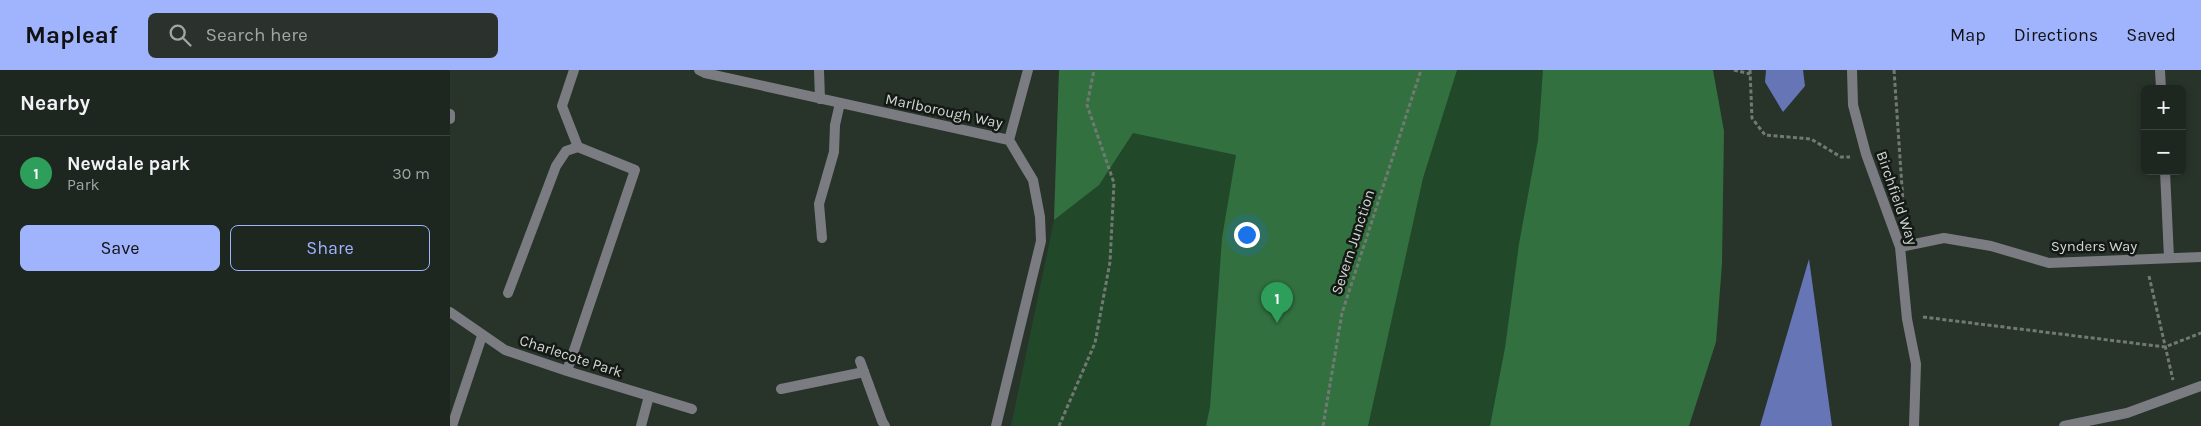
<!DOCTYPE html>
<html lang="en">
<head>
<meta charset="utf-8">
<style>
  :root { --surface:#1e2620; --page:#2b322d; --text:#f1f3f6; --muted:#a1a5a5; --line:#3c433e; --accent:#a0b3fd }
  body { margin:0; font-family:Karla,sans-serif; background:var(--page); color:var(--text) }
  .controls { position:absolute; right:15px; top:15px; display:grid; overflow:hidden; border-radius:8px; box-shadow:0 2px 8px #0003 }
  .controls button { width:45px; height:45px; display:grid; place-items:center; padding:0; border:0; border-bottom:1px solid var(--line); background:var(--surface); color:var(--text); font:25px sans-serif }
  .you { position:absolute; left:796px; top:164px; width:18px; height:18px; margin:-12px; border:4px solid #fff; border-radius:50%; background:#1a73e8; box-shadow:0 0 0 8px #1a73e833 }
  .badge { display:grid; place-items:center; width:32px; height:32px; border-radius:50%; background:var(--accent); color:#fff; font-size:16px; font-weight:700 }
  .pin { position:absolute; translate:-50% -41px; filter:drop-shadow(0 1px 2px #0008) }
  .pin::after { content:''; position:absolute; top:26px; width:18px; height:15px; background:inherit; clip-path:polygon(0 0,100% 0,50% 100%) }
  .list { margin:0; padding:0; list-style:none }
  h2 { display:flex; justify-content:space-between; align-items:center; height:65px; margin:0; padding:0 20px; font-size:21px }
  h2 small { font-size:16px; font-weight:400; color:var(--muted) }
  .list li { display:grid; grid-template-columns:32px 1fr auto; gap:15px; align-items:center; box-sizing:border-box; height:75px; padding:0 20px; border-top:1px solid var(--line) }
  .list b { display:block; font-size:19px; white-space:nowrap }
  .list p { margin:0; font-size:16px; white-space:nowrap; color:var(--muted) }
  .list em { font-size:16px; font-style:normal; color:var(--muted) }
  .actions { display:flex; gap:10px; padding:15px 20px }
  .actions a { flex:1; padding:11px 0; border:1px solid var(--accent); border-radius:8px; text-align:center; font-size:18px; color:var(--accent) }
  .actions .main { background:var(--accent); color:#111 }
  .icon { flex:none; width:28px; height:28px; fill:none; stroke:currentColor; stroke-width:2; stroke-linecap:round; stroke-linejoin:round }
  .map { position:relative; flex:none; width:1751px; height:356px; overflow:hidden }
  header { display:flex; align-items:center; gap:30px; box-sizing:border-box; height:70px; padding:0 25px; background:var(--accent); color:#111 }
  header strong { font-size:24px }
  nav { display:flex; gap:28px; margin-inline-start:auto; font-size:18px }
  .search { width:350px; height:45px; background:var(--page); display:flex; align-items:center; gap:12px; box-sizing:border-box; padding:0 18px; border-radius:8px; color:var(--muted); font-size:19px }
  main { display:flex }
  aside { flex:1; background:var(--surface) }
  .map>svg:first-child { display:block }
  .green { fill:#22482a }
  .forest { fill:#32703f }
  .water { fill:#6675b6 }
  .lines { fill:none; stroke-linecap:round; stroke-linejoin:round }
  .path { stroke:#717a72; stroke-width:3; stroke-dasharray:4 2.5; stroke-linecap:butt }
  .service { stroke:#7a7c82; stroke-width:10 }
  .minor { stroke:#7a7c82; stroke-width:10 }
  .labels { text-anchor:middle; dominant-baseline:central; stroke-width:5; stroke-linejoin:round; paint-order:stroke }
  .street-label { font-size:15px; fill:#d0d7d1; stroke:#151915 }
</style>
</head>
<body>
<header>
<strong>Mapleaf</strong>
<div class="search"><svg class="icon" aria-label="search" viewBox="0 0 24 24"><circle cx="10" cy="10" r="6"/><path d="M15 15l6 6"/></svg>Search here</div>
<nav><a>Map</a><a>Directions</a><a>Saved</a></nav>
</header>
<main>
<aside>
<h2>Nearby<small></small></h2>
<ul class="list">
<li><span class="badge" style="background:#2e9e5b">1</span><div><b>Newdale park</b><p>Park</p></div><em>30 m</em></li>
</ul>
<div class="actions"><a class="main">Save</a><a>Share</a></div>
</aside>
<div class="map">
<svg width="1751" height="356" viewBox="0 0 1751 356">
  <rect width="100%" height="100%" fill="#28332a"/>
  <path class="green" d="M609 0H1142L1042 356H561L604 150Z"/>
  <path class="forest" d="M609 0H1007L973 108 918 356H756L760 337 772 168 786 85 683 63 649 115 604 150Z
    M1093 0H1263L1274 61 1272 194 1266 272 1239 356H1040L1055 278 1069 174 1088 70Z"/>
  <path class="water" d="M1316 0H1353L1355 16 1333 42 1315 12Z
    M1359 189 1382 356H1310Z"/>
  <g class="lines">
    <path class="path" d="M1284 0 1300 4
      M1300 0 1302 48 1315 65 1361 69 1391 87H1400
      M1444 0 1453 132
      M1699 206 1723 310
      M1473 247 1715 277 1751 263
      M609 356 645 273 660 192 664 113 637 35 644 0
      M873 356 892 243 971 0"/>
    <path class="service" d="M0 44V49
      M372 168 369 134 384 82 385 55 390 33
      M58 223 106 96 116 81 128 77 112 36 124 0
      M331 319 414 302
      M2 356 32 266
      M191 356 199 326"/>
    <path class="minor" d="M249 0 255 3 559 70 583 110 590 147 591 171 546 356
      M369 0 370 29
      M1402 0 1403 35 1416 84 1450 177 1457 249 1466 294 1464 356
      M1710 0 1711 19
      M559 70 578 0
      M1715 101 1719 188
      M1450 177 1494 168 1541 176 1599 193 1751 187
      M0 242 55 280 117 301 242 339
      M410 291 432 351 435 356
      M117 301 185 100 128 77
      M1614 356 1677 343 1751 316"/>
  </g>
  <g class="labels">
    <g class="street-label">
      <text transform="translate(494 41) rotate(12)">Marlborough Way</text>
      <text transform="translate(1447 128) rotate(71)">Birchfield Way</text>
      <text transform="translate(903 172) rotate(-72)">Severn Junction</text>
      <text x="1644" y="176">Synders Way</text>
      <text transform="translate(121 286) rotate(18)">Charlecote Park</text>
    </g>
  </g>
</svg>
<div class="controls">
<button>+</button>
<button>−</button>
</div>
<div class="you"></div>
<div class="pin badge" style="left:827px;top:253px;background:#2e9e5b">1</div>
</div>
</main>
</body>
</html>
